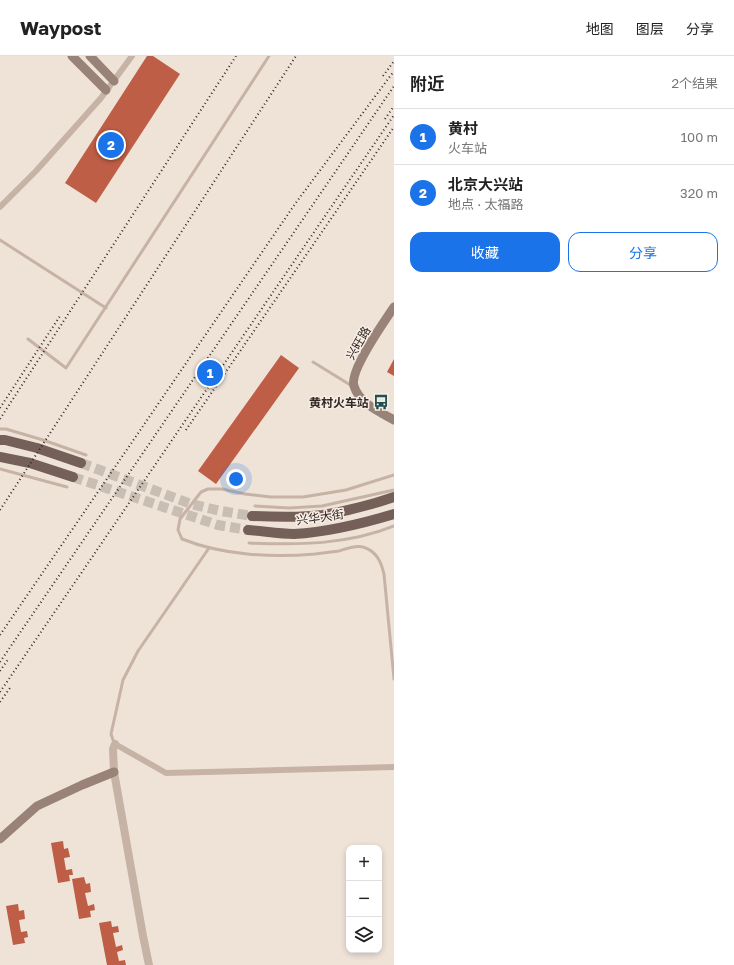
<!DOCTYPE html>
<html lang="zh">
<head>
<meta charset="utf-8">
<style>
  :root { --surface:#fff; --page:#f6f6f6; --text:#222; --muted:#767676; --line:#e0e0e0; --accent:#1a73e8 }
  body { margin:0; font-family:"Golos Text","Noto Sans SC",sans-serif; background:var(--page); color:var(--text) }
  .controls { position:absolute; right:12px; bottom:12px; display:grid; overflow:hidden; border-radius:8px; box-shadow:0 2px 6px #0003 }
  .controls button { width:36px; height:36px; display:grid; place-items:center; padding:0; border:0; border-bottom:1px solid var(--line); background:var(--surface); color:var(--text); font:20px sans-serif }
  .you { position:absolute; left:236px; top:423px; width:14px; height:14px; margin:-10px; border:3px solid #fff; border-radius:50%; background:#1a73e8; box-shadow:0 0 0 6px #1a73e833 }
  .badge { display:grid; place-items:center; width:26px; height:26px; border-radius:50%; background:var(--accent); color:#fff; font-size:13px; font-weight:700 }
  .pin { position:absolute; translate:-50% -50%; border:2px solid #fff; box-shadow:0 1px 4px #0006 }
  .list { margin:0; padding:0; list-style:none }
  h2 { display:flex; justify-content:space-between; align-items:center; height:52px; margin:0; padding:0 16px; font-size:17px }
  h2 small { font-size:13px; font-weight:400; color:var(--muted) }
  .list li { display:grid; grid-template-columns:26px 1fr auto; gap:12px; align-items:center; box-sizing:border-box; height:56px; padding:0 16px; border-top:1px solid var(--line) }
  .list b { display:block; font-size:15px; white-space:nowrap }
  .list p { margin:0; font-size:13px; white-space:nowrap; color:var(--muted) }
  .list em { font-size:13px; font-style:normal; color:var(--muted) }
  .actions { display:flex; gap:8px; padding:12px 16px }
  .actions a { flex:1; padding:9px 0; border:1px solid var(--accent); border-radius:12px; text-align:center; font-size:14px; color:var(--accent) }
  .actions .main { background:var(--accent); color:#fff }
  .icon { flex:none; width:22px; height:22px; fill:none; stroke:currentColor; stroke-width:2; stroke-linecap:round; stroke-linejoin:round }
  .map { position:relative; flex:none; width:394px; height:909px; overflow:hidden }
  header { display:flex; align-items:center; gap:24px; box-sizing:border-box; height:56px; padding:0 20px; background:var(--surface); border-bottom:1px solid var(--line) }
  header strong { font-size:19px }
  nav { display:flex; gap:22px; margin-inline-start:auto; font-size:14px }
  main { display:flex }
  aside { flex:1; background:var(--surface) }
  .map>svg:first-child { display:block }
  .building { fill:#bf5e47 }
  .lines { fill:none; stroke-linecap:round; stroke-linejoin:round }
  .primary-tunnel { stroke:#c9beb4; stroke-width:10; stroke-dasharray:10 5; stroke-linecap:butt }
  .service { stroke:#c6b3a5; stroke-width:3 }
  .minor { stroke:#c6b3a5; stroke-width:6 }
  .tertiary { stroke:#c6b3a5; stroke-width:8 }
  .secondary { stroke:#998277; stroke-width:9 }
  .primary { stroke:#746058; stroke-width:10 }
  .rail { stroke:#322926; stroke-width:2; stroke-dasharray:1 3; stroke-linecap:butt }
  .labels { text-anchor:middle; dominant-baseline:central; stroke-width:3; stroke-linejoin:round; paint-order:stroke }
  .street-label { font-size:12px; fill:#322926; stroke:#f7ede4 }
  .poi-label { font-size:12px; font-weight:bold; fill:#322926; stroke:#f7ede4; text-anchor:end }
</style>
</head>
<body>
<header>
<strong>Waypost</strong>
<nav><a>地图</a><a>图层</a><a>分享</a></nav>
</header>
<main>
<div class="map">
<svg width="394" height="909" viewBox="0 0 394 909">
  <rect width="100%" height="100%" fill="#efe3d8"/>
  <path class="building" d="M147 0H153L180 18 96 147 65 127Z
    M281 299 299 312 216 428 198 415Z
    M394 303V320L387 316Z
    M63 785 64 793 68 792 70 801 64 802 66 814 72 813 73 819H69L70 825 58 827 51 787Z
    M84 821 86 828 90 827 91 836 85 837 88 850 94 848 95 854 90 855 91 861 79 863 72 823Z
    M18 848 19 855 24 854 25 863 19 864 21 876 27 875 28 881 24 882 25 887 13 889 6 850Z
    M111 865 112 871 118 870 119 876 113 877 116 891 122 889 123 894 117 896 119 905 125 904 126 909H107L99 867Z"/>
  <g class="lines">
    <path class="primary-tunnel" d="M81 407 191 448 221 455 252 460
      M73 421 218 469 248 474"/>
    <path class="service" d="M0 184 106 252
      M28 283 66 312 269 0
      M313 306 352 330
      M0 373H6L43 384 86 399
      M0 413 67 431
      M394 419 346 434 303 441H271L245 438 222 433H208L201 436 180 463 178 474 182 483C222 499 272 502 315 498 323 497 331 496 339 495 346 493 355 489 363 491 376 495 381 505 384 518L394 623
      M255 450 289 452 322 450 394 434
      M249 487C298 489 348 489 394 470
      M114 687 111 678 123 624 138 595 209 492"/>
    <path class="minor" d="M0 151 36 115 101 42 132 0
      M115 688 166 717 394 711"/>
    <path class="tertiary" d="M115 688 113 693 114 716 143 880 149 909"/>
    <path class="secondary" d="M72 0 106 34
      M90 0 114 25
      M394 251C384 266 349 315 354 330 359 347 380 356 394 364
      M0 783 37 750 82 729 114 716"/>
    <path class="primary" d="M0 384H5L37 392 81 407
      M0 401 30 407 73 421
      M252 460C276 461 299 462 323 459 347 455 371 449 394 441
      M248 474C263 475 279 478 294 478 328 476 361 468 394 458"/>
    <path class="rail" d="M383 20 394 5
      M385 63 394 50
      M0 352 60 260
      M0 363 236 0
      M186 374 394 71
      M0 454 296 0
      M0 579 295 148 394 15
      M0 606 394 30
      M0 615 9 602
      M0 636 394 59
      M0 646 10 632"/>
  </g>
  <defs>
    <g id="bus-bare" transform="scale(1.2)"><path d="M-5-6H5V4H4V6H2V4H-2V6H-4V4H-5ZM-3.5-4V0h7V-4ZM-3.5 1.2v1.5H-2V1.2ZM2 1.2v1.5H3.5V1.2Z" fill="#1e5051" stroke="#f7ede4" stroke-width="2.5" paint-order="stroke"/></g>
  </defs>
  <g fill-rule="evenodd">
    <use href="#bus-bare" x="381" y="346"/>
  </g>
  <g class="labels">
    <g class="street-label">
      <text transform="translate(358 287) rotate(-60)">兴旺路</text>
      <text transform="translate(320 461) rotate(-8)">兴华大街</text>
    </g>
    <g class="poi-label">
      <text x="369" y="346">黄村火车站</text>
    </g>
  </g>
</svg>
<div class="controls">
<button>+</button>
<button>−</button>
<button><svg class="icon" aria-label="layers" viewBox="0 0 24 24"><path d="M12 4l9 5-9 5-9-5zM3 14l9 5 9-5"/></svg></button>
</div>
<div class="you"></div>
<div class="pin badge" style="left:210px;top:317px">1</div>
<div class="pin badge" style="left:111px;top:89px">2</div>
</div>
<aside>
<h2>附近<small>2个结果</small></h2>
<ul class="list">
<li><span class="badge">1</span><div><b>黄村</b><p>火车站</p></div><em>100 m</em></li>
<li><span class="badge">2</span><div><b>北京大兴站</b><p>地点 · 太福路</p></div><em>320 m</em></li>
</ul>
<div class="actions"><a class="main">收藏</a><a>分享</a></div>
</aside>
</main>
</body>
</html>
